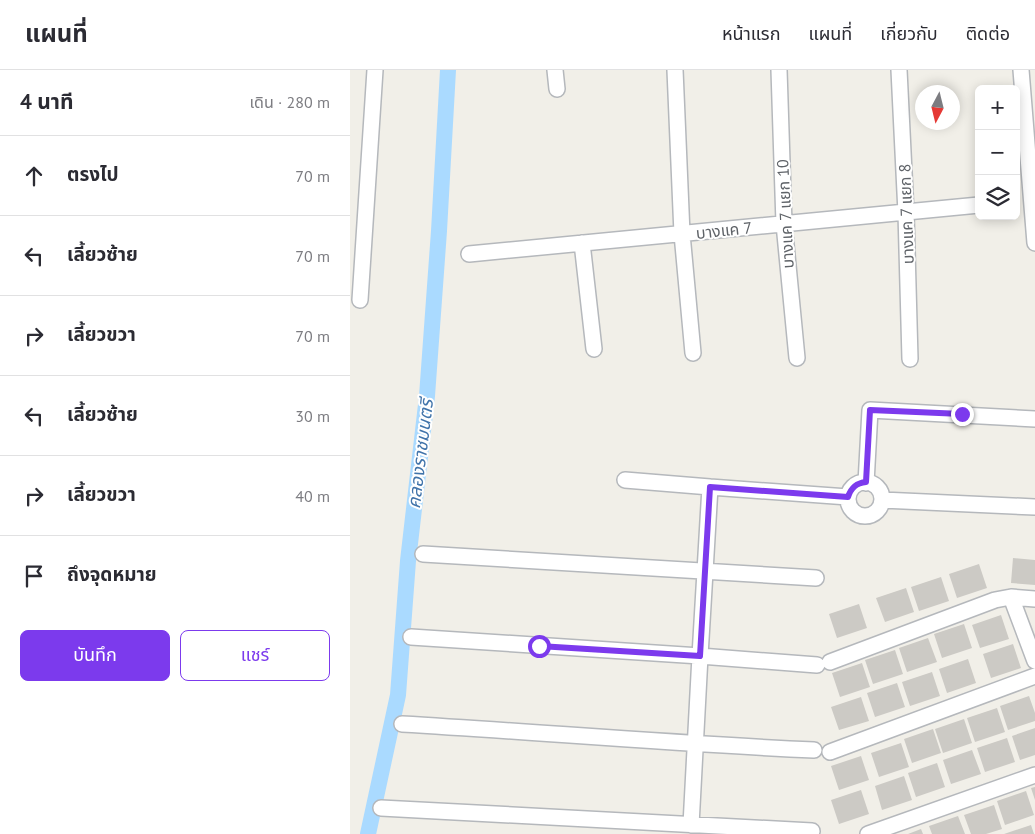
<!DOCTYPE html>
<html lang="th">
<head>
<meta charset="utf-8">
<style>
  :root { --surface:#fff; --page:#f7f7f7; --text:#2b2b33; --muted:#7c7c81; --line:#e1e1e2; --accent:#7c3aed }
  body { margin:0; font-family:"PT Sans","Noto Sans Thai",sans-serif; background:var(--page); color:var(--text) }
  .controls { position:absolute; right:15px; top:15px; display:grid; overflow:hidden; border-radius:8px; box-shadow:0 2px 12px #0003 }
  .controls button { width:45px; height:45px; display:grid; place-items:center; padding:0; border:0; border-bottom:1px solid var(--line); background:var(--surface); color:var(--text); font:25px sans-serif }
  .compass { position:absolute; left:565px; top:15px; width:45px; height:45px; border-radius:50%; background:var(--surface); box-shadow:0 2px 12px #0003; rotate:187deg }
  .stop { position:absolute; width:15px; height:15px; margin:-11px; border:4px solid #7c3aed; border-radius:50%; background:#fff }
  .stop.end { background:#7c3aed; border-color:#fff; box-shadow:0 1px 5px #0008 }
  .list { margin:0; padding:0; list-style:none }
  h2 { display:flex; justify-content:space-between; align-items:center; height:65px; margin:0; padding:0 20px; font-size:21px }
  h2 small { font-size:16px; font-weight:400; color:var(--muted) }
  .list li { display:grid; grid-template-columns:32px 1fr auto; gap:15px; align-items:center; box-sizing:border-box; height:80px; padding:0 20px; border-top:1px solid var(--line) }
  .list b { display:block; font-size:19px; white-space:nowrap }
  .list em { font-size:16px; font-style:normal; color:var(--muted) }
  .actions { display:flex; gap:10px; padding:15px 20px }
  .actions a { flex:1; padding:11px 0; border:1px solid var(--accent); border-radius:8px; text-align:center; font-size:18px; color:var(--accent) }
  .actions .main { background:var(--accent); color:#fff }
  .icon { flex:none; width:28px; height:28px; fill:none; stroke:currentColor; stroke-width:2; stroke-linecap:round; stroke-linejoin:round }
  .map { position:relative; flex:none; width:685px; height:764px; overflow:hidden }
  header { display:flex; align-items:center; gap:30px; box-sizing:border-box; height:70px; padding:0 25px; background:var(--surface); border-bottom:1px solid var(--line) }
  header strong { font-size:24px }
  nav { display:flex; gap:28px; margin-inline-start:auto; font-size:18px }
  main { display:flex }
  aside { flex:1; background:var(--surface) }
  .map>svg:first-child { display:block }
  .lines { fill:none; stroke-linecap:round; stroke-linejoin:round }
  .canal { stroke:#aadaff; stroke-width:16 }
  .building { fill:#cccac5 }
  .minor-casing { stroke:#b5b8bc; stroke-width:18 }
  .minor { stroke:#fff; stroke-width:15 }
  .route { stroke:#7c3aed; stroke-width:6 }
  .labels { text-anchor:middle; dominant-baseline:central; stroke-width:4; stroke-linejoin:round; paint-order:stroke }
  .street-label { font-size:16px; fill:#5f6368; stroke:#fff }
  .water-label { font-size:18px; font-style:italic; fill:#4174aa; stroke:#fff }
</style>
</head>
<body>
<header>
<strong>แผนที่</strong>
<nav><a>หน้าแรก</a><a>แผนที่</a><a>เกี่ยวกับ</a><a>ติดต่อ</a></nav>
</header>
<main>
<aside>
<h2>4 นาที<small>เดิน · 280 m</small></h2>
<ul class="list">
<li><svg class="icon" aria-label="ahead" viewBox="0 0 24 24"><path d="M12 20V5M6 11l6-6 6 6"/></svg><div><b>ตรงไป</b></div><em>70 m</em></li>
<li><svg class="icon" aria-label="left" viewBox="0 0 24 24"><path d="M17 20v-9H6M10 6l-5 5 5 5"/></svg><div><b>เลี้ยวซ้าย</b></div><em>70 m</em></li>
<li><svg class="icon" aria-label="right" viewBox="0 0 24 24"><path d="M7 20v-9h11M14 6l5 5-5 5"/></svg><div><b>เลี้ยวขวา</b></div><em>70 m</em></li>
<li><svg class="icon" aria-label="left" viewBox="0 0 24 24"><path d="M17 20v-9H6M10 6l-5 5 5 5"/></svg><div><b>เลี้ยวซ้าย</b></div><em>30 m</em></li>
<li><svg class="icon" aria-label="right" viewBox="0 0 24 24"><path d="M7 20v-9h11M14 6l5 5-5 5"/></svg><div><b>เลี้ยวขวา</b></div><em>40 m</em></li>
<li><svg class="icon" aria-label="arrive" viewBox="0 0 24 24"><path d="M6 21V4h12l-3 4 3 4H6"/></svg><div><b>ถึงจุดหมาย</b></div></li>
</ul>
<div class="actions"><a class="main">บันทึก</a><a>แชร์</a></div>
</aside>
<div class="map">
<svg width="685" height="764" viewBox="0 0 685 764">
  <rect width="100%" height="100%" fill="#f1efe8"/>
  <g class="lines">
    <path class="canal" d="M18 764 48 625 58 491 77 326 89 161 98 0"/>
  </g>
  <path class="building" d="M663 488 685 490V515L661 513Z
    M629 494 637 518 607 528 599 504Z
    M591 507 599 531 569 541 561 517Z
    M556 518 564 542 535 552 526 528Z
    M509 534 517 558 487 568 479 544Z
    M651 545 659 569 630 578 622 555Z
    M614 554 622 578 592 588 584 564Z
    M578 568 587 592 557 602 549 578Z
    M663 574 671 598 641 608 633 584Z
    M545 580 553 604 523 614 515 590Z
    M618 589 626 613 597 623 589 599Z
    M512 593 520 617 490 627 482 603Z
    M582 602 590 626 560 636 552 612Z
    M547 613 555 637 525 647 517 623Z
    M679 626 685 643V651L658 660 650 636Z
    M511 627 519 651 489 660 481 637Z
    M647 638 655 662 625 672 617 648Z
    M614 649 622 673 593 683 585 659Z
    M685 658V685L670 690 662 666Z
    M583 659 591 683 562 693 554 669Z
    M657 668 665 692 635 702 627 678Z
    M551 673 559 697 529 707 521 683Z
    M622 680 631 704 601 714 593 690Z
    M511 686 519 710 489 720 481 696Z
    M587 693 595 717 566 727 558 703Z
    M554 706 562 730 532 740 525 716Z
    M685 717V730L681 718Z
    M511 720 519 744 489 754 481 730Z
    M676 721 684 745 655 755 647 731Z
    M644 735 652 759 636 764H621L614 745Z
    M608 746 615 764H582L579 756Z
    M681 755 684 764H654Z
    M571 759 573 764H558Z"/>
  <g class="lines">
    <g class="minor-casing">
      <path id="minor" d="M205 0 207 19
        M325 0 332 164 343 283
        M429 0 434 154 447 288
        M549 0 556 143 560 289
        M671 0 685 173
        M232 173 244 279
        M119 184 629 135
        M10 230 25 0
        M275 410 360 417
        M498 429a17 17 0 1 1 34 0a17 17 0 1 1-34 0Z
        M516 413 520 340 685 349
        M532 430 685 437
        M73 484 466 508
        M661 527 685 591
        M61 567 350 586 341 755
        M480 592 645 530 661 527 685 529
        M467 595 350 586 360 417 498 427
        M52 654C189 662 327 674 464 680
        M480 682 685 606
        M31 738 462 761
        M518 764 685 705"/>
    </g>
    <use href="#minor" class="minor"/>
  </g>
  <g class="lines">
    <path class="route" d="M189 576 350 586 360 417 498 427C501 418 506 413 516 412L520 340 612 344"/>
  </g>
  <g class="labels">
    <g class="street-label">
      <text transform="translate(435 144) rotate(-93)">บางแค 7 แยก 10</text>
      <text transform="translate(556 144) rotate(-92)">บางแค 7 แยก 8</text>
      <text transform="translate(374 160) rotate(-6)">บางแค 7</text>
    </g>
    <g class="water-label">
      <text transform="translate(70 384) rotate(-83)">คลองราชมนตรี</text>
    </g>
  </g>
</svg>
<div class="controls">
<button>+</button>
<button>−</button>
<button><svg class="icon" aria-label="layers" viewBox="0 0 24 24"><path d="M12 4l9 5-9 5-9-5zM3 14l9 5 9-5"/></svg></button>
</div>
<svg class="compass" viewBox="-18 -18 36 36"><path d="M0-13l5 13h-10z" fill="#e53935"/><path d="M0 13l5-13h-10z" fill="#7c7c81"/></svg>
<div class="stop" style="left:189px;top:576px"></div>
<div class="stop end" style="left:612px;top:344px"></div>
</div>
</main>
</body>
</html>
